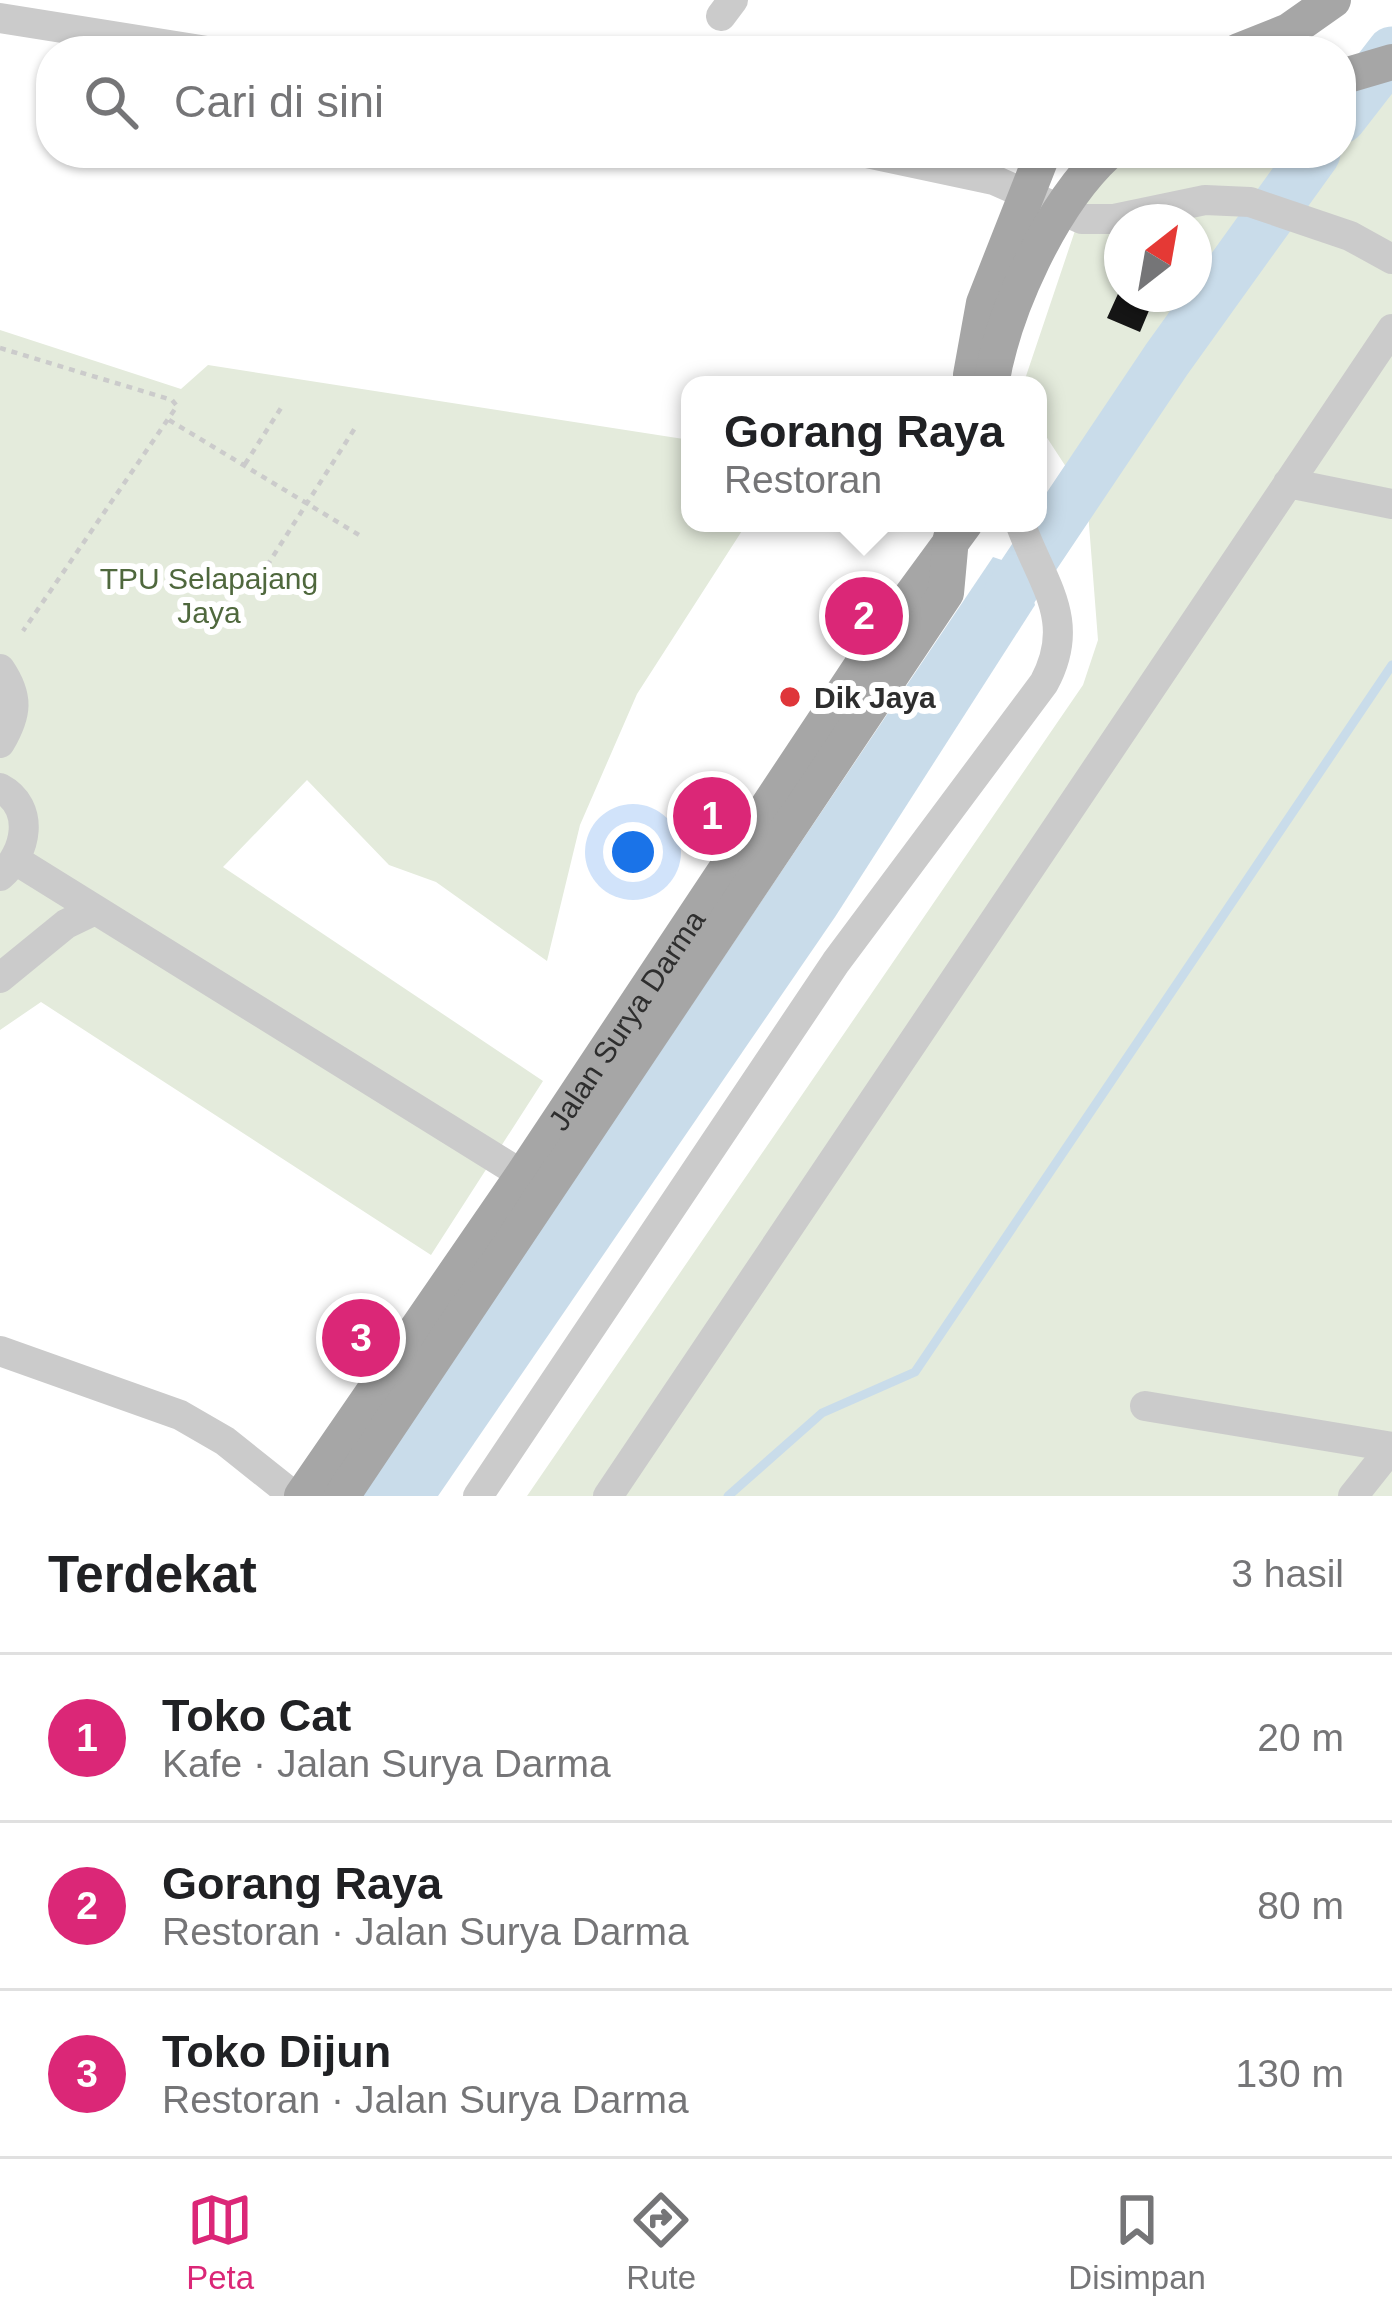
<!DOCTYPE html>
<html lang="id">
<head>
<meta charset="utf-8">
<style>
  :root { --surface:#fff; --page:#f2f2f2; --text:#202124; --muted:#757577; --line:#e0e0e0; --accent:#db2777 }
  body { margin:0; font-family:Arial,sans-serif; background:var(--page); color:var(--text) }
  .compass { position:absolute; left:1104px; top:204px; width:108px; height:108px; border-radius:50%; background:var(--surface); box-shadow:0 3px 9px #0004; rotate:31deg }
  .you { position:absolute; left:633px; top:852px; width:42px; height:42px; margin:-30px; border:9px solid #fff; border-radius:50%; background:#1a73e8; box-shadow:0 0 0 18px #1a73e833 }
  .badge { display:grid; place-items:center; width:78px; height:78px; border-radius:50%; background:var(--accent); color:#fff; font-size:39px; font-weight:700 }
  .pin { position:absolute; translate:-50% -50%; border:6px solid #fff; box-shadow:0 3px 12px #0006 }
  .popup { position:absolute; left:681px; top:376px; width:366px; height:156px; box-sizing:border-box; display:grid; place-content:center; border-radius:24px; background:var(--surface); filter:drop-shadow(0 3px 9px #0005); font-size:39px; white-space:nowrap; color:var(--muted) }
  .popup b { font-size:45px; color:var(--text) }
  .popup::after { content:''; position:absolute; left:50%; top:100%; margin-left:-24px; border:24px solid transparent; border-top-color:var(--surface) }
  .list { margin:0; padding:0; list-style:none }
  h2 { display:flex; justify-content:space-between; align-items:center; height:156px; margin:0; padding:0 48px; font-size:51px }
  h2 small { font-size:39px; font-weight:400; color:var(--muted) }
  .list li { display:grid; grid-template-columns:78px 1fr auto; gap:36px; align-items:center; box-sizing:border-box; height:168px; padding:0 48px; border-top:3px solid var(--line) }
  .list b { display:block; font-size:45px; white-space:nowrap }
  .list p { margin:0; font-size:39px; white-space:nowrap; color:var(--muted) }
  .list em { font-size:39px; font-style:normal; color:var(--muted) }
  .icon { flex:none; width:66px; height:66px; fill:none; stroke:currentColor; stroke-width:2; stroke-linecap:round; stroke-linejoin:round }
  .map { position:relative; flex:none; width:1392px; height:1496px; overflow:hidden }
  .search { position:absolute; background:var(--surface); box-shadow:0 3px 9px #0004; left:36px; right:36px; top:36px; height:132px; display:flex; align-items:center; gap:30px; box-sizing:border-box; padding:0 42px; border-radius:48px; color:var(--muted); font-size:45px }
  .sheet { height:660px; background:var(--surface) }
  nav { display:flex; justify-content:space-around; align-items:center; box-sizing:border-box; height:168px; border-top:3px solid var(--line); background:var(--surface); font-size:33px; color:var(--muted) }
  nav a { display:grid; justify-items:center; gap:6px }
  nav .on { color:var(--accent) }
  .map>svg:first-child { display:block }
  .green { fill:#e4ebdc; fill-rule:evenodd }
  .water { fill:#c9dcea }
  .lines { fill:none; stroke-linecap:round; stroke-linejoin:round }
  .stream { stroke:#c9dcea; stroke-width:9 }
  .river { stroke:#c9dcea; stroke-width:51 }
  .building { fill:#151515 }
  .path { stroke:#cbcbcb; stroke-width:4.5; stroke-dasharray:6 6; stroke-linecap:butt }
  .minor { stroke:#cbcbcb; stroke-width:30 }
  .major { stroke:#a6a6a6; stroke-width:36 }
  .poi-dot { fill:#df363a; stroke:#fff; stroke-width:4.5 }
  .labels { text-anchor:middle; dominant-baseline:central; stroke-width:12; stroke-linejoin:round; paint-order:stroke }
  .park-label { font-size:30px; fill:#4f683d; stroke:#fff }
  .poi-label { font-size:30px; font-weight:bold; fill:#2e2e2e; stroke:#fff; text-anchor:start }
  .street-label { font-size:30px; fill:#2e2e2e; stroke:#fff }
</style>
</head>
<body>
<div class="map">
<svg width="1392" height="1496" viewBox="0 0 1392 1496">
  <rect width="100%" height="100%" fill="#fff"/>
  <path class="green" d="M1392 79V1496H527L1083 685 1098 640 1087 499 1038 424V385H1023L1085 201 1107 161 1129 153H1341V93ZM1122 222H1194V294H1122Z
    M0 330 181 389 208 365 690 440V523H747L637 694 580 825 547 961 436 882 389 865 307 780 223 867 543 1081 431 1255 41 1002 0 1030Z"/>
  <path class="water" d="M993 557 1025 568 1035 605 835 917 438 1496H361Z"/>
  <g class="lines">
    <path class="stream" d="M728 1496 822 1413 915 1372 1392 665"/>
    <path class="river" d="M1341 118 1392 52
      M1008 596 1167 359 1315 153"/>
  </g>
  <path class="building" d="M1122 285V294L1153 301 1140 332 1107 318Z"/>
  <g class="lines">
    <path class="path" d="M0 348 172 400 177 406 23 631
      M169 420 364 538
      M245 464 281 408
      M254 586 355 428"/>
    <path class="minor" d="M721 16 733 0
      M0 18 207 51
      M867 153 994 180 1082 219H1114L1205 200 1250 202 1350 236 1392 259
      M1288 483 1392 504
      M0 669C19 697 17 714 0 743
      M0 788C36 807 27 853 0 876
      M17 861 542 1187
      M0 978 66 924 95 910
      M0 1351 180 1415 225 1441 294 1496
      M1145 1406 1392 1447
      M478 1496 836 962 1044 683C1078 620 1042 584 1020 523
      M608 1496 1392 329
      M1353 1496 1392 1447"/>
    <g class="major">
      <path d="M1239 51 1289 31 1333 0"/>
      <path d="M1341 77 1392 62"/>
      <path d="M971 375 984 303 1043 153"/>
      <path d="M991 385C1003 310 1051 205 1107 153"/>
      <path id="s1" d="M302 1496 523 1175 874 647 965 523"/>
      <path d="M342 1496 946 593 951 538"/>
    </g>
  </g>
  <circle class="poi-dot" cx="790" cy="697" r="12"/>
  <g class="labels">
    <g class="park-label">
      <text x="209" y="578">TPU Selapajang<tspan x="209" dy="34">Jaya</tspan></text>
    </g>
    <g class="poi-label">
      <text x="814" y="697">Dik Jaya</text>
    </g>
    <g class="street-label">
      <text stroke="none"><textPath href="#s1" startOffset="576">Jalan Surya Darma</textPath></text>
    </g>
  </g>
</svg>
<svg class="compass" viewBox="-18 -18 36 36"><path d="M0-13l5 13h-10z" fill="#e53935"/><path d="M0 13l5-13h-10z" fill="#757577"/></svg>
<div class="you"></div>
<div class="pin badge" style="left:712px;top:816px">1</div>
<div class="pin badge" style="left:864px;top:616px">2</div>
<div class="popup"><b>Gorang Raya</b>Restoran</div>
<div class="pin badge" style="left:361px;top:1338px">3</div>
<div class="search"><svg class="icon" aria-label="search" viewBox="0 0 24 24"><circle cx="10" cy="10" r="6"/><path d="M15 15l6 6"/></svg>Cari di sini</div>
</div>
<section class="sheet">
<h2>Terdekat<small>3 hasil</small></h2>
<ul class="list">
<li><span class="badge">1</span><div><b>Toko Cat</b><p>Kafe · Jalan Surya Darma</p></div><em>20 m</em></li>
<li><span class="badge">2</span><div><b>Gorang Raya</b><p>Restoran · Jalan Surya Darma</p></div><em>80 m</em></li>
<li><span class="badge">3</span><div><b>Toko Dijun</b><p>Restoran · Jalan Surya Darma</p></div><em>130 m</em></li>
</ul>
</section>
<nav>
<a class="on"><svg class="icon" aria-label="map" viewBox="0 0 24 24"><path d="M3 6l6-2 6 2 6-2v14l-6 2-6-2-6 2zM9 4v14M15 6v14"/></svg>Peta</a>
<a><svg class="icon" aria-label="directions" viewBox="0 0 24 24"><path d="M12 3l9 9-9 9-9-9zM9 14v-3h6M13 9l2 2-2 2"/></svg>Rute</a>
<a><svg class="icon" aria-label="saved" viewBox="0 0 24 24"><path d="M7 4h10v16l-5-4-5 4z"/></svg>Disimpan</a>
</nav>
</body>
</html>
